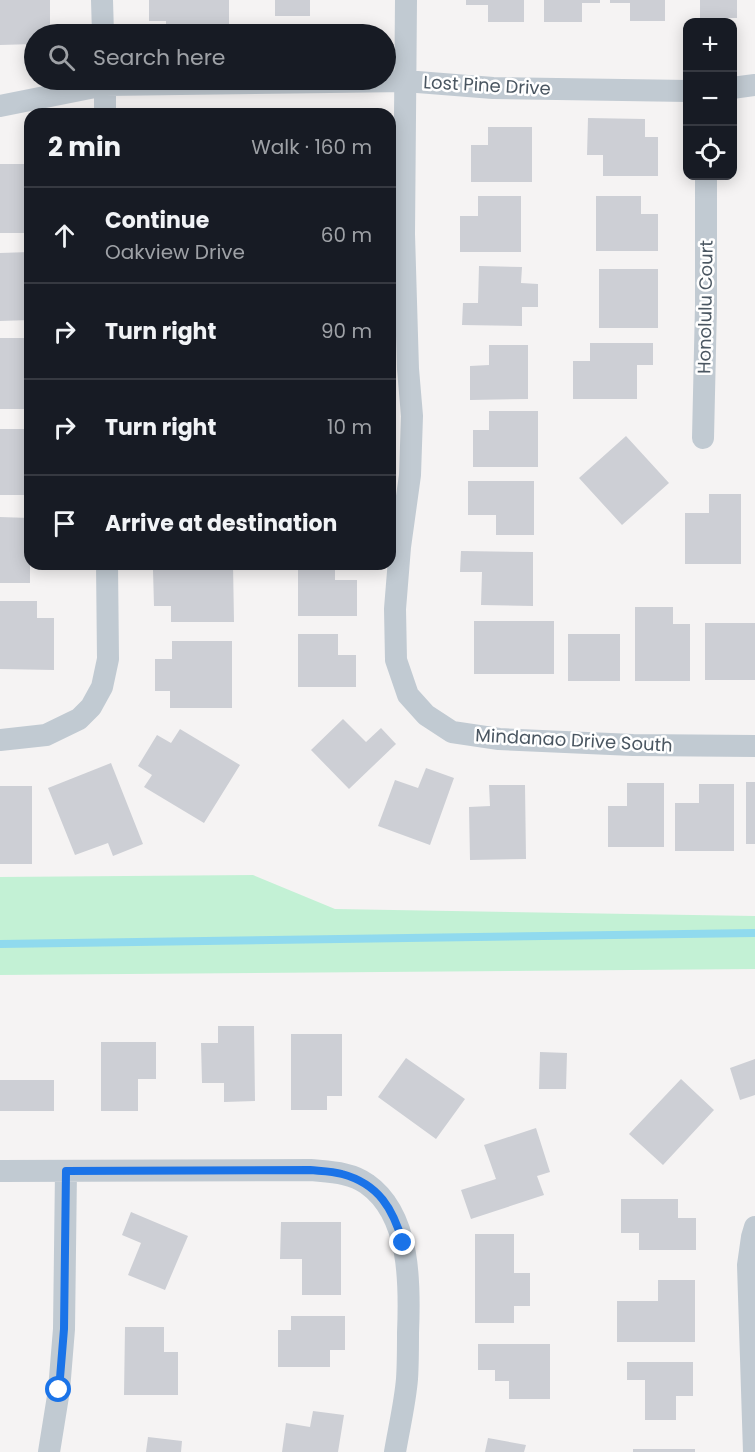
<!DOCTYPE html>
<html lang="en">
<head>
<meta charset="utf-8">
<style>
  :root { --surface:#171b24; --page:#20242c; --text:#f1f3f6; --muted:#9ea1a6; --line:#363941 }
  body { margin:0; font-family:Poppins,sans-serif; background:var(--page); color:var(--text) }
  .controls { position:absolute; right:18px; top:18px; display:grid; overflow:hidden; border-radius:12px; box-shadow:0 3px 15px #0003 }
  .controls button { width:54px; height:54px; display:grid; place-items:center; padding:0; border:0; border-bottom:2px solid var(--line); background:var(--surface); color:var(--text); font:30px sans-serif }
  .stop { position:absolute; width:18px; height:18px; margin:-14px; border:4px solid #1a73e8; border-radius:50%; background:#fff }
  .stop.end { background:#1a73e8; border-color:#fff; box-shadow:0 2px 6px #0008 }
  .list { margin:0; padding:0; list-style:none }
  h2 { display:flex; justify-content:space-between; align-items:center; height:78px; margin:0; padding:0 24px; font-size:26px }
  h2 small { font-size:20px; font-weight:400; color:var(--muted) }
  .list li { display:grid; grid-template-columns:39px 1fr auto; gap:18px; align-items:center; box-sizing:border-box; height:96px; padding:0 24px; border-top:2px solid var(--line) }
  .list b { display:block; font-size:22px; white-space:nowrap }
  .list p { margin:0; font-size:20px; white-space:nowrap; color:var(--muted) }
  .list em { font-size:20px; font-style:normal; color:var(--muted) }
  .icon { flex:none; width:33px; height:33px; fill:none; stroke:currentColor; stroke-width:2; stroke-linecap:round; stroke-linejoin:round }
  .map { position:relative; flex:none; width:755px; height:1452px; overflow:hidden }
  .search { position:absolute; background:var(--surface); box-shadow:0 3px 15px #0003; left:24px; top:24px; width:372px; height:66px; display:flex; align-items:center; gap:15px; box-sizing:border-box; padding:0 21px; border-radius:33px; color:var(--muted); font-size:22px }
  .panel { position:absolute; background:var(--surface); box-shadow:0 3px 15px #0003; left:24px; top:108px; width:372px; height:462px; border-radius:18px }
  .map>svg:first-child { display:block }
  .green { fill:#c3f1d5 }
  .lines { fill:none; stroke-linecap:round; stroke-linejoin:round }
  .stream { stroke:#90daee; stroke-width:8 }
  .building { fill:#cdcfd5 }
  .street { stroke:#c1cad2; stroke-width:22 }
  .route { stroke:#1a73e8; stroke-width:8 }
  .labels { text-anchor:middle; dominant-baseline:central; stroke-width:5; stroke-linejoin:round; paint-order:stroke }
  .street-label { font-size:18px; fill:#4a5661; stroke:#fff }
</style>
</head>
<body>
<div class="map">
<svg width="755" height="1452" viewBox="0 0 755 1452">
  <rect width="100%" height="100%" fill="#f5f3f3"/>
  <path class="green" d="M253 875 335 909 755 916V969L0 975V877Z"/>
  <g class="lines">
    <path class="stream" d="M0 944 755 933"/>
  </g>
  <path class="building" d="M0 0H50V34H34V44L0 45Z
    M149 0H229V34H166V21H149Z
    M275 0H310V16H275Z
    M466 0H524V22H488V5H466Z
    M544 0H600V3H582V22H544Z
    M610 0H665V21H630V3H610Z
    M700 0H737V18H700Z
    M588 118 645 119V137H658V176H603V155H587Z
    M488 127H532V182H471V145H488Z
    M0 164H30V233H0Z
    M478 196H521V252H460V216H478Z
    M596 196H641V214H658V251H596Z
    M30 252V320L0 321V253Z
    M479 266 522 267 521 283 538 284V307H522V326L462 325 463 303H478Z
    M599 269H658V328H599Z
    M0 338H30V409H0Z
    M590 343H653V365H637V399H573V361H590Z
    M489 345H528V399L470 400V366L489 365Z
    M489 411H538V467H473V430H489Z
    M0 429H30V495H0Z
    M626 436 669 483 622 525 579 478Z
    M468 481H534V535H496V515H468Z
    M709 494H741V564H685V513H709Z
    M0 517 30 518V583H0Z
    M461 551 533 552V606L481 605 482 572H460Z
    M171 564H233L234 622H171V606H154L153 570H171Z
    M298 564H335V580H357V616H298Z
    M0 601H37V618H54V670L0 669Z
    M635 607H673V624H690V681H635Z
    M474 621H554V674H474Z
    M705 623H755V680H705Z
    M298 634H338V655H356V687H298Z
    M568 634H620V681H568Z
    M172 641H232V708H170V691H155V659H172Z
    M343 719 366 742 381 728 396 744 349 789 311 750Z
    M180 729 240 765 204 823 144 787 152 775 138 766 157 735 171 743Z
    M111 763 143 844 113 856 108 843 75 855 48 788Z
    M426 768 454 778 430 845 378 826 395 780 418 788Z
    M746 782H755V844H746Z
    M627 783H664V847H608V806H627Z
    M699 784H734V851H675V803H699Z
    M489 785H525L526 859 470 860 469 807 490 806Z
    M0 786H32V864H0Z
    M218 1026H254L255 1101 224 1102V1083H202L201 1043H218Z
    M291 1034H342V1096H327V1110H291Z
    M101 1042H156V1079H138V1111H101Z
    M540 1052 567 1053 566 1089H539Z
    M406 1058 465 1099 436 1139 378 1097Z
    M755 1059V1095L740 1100 730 1068Z
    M681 1079 714 1110 663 1165 629 1134Z
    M0 1080H54V1111H0Z
    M536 1128 550 1172 537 1176 544 1195 471 1219 461 1190 496 1179 484 1145Z
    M621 1199H678V1218H696V1250H639V1233H621Z
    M131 1212 188 1236 165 1290 128 1275 141 1243 122 1235Z
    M281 1222H341V1295H302V1259H280Z
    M475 1234H514V1273H530V1306H514V1323H475Z
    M658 1280H695V1342H617V1301H658Z
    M291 1316H345V1350H330V1367H278V1330H291Z
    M125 1327H164V1352H178V1395H124Z
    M478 1344H550V1399H509V1381H495V1370H478Z
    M627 1362H693V1396H676V1420H645V1380H627Z
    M313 1411 344 1415 338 1452H282L286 1423 310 1427Z
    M148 1437 182 1441 181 1452H146Z
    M488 1438 526 1445 524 1452H485Z
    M633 1449H695V1452H633Z"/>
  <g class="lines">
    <path class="street" d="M102 0 103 34
      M406 0 404 234 408 369 412 416 410 475 400 547 395 609 396 660 408 695 426 715 452 732 499 739 633 745 755 746
      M105 80V114
      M732 88 755 85
      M0 106 105 85 405 81 493 88 688 91
      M703 438 706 305V176
      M0 740 46 735 79 719 91 707 102 687 108 659 107 564
      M0 1171 310 1170C329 1172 351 1172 367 1184 411 1215 410 1285 408 1333 408 1348 408 1364 407 1379 405 1403 399 1428 395 1452
      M49 1452 59 1390 64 1329 66 1171
      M754 1452 748 1265 752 1237 755 1227"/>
  </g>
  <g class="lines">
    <path class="route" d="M59 1390 64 1329 66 1171 310 1170C320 1171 332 1171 342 1174 379 1184 393 1209 403 1243"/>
  </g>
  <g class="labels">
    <g class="street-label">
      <text transform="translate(487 85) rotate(3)">Lost Pine Drive</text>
      <text transform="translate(705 307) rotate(-89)">Honolulu Court</text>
      <text transform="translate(574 740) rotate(3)">Mindanao Drive South</text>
    </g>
  </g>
</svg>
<div class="controls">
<button>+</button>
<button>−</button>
<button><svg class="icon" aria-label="locate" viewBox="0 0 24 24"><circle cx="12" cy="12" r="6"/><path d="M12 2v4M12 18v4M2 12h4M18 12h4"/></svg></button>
</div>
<div class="stop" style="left:59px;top:1390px"></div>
<div class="stop end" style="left:403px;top:1243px"></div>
<div class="search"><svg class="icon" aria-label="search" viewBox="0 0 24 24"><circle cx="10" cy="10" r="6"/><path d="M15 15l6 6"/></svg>Search here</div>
<section class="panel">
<h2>2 min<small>Walk · 160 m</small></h2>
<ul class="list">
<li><svg class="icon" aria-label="ahead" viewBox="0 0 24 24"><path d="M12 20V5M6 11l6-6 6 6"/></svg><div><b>Continue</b><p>Oakview Drive</p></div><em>60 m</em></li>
<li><svg class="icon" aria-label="right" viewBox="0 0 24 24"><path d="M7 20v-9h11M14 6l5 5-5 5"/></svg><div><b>Turn right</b></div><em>90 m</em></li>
<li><svg class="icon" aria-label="right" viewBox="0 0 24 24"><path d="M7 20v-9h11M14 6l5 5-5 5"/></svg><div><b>Turn right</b></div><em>10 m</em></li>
<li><svg class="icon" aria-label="arrive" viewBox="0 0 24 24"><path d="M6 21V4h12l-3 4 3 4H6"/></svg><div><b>Arrive at destination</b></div></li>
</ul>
</section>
</div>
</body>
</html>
